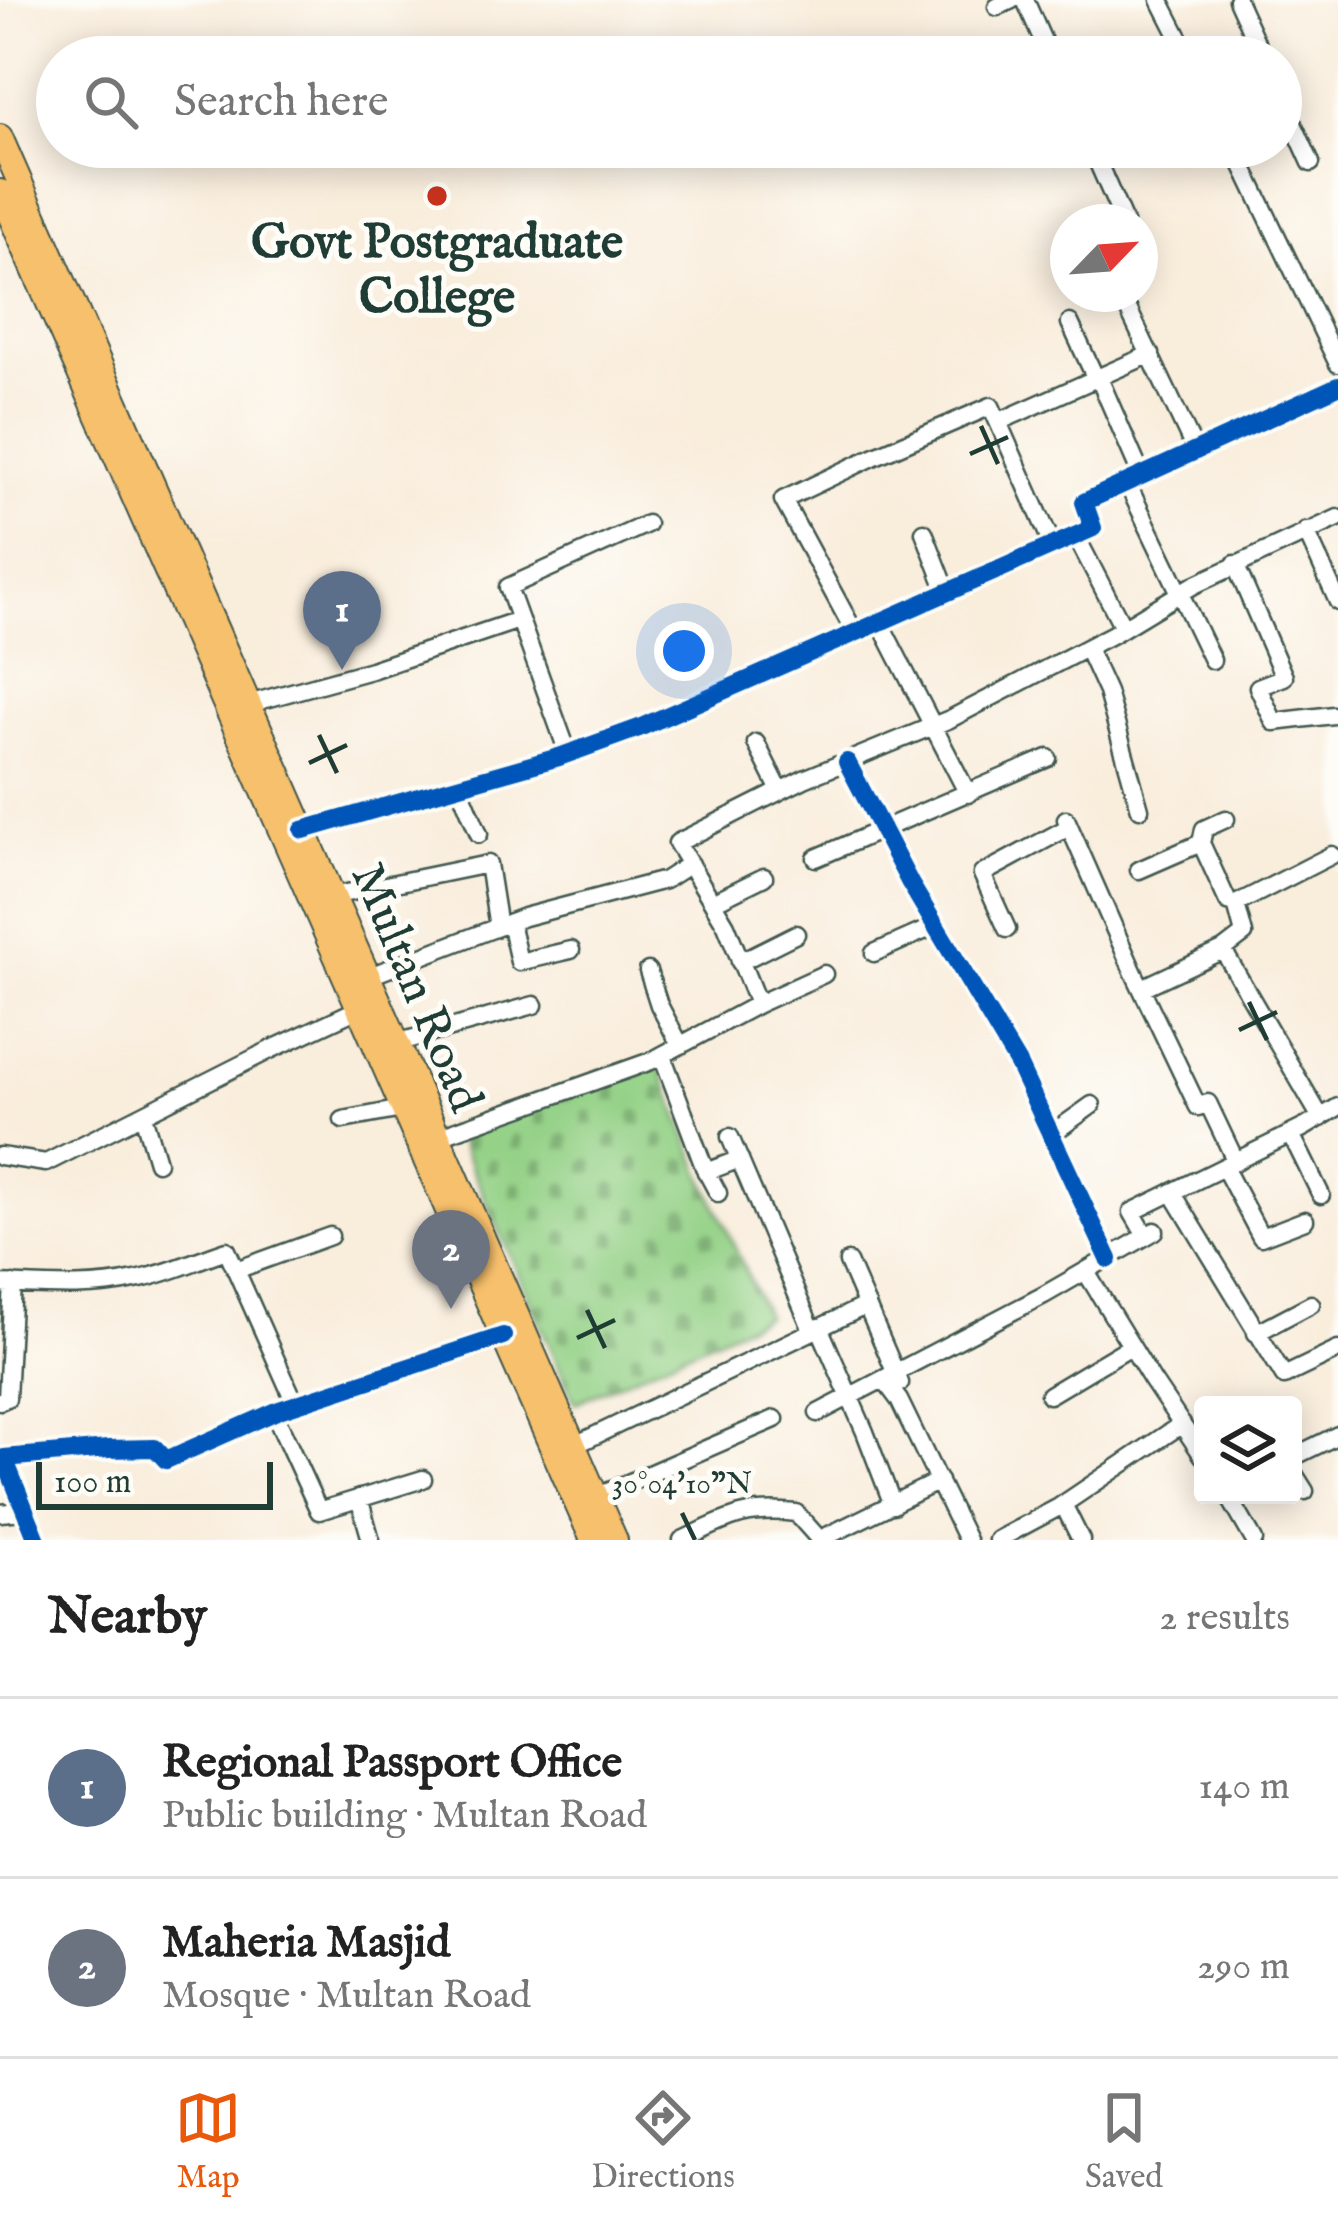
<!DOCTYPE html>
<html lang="en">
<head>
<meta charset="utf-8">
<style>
  :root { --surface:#fff; --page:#f6f6f6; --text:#222; --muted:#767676; --line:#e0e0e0; --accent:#ea580c }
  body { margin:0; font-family:"IM FELL English",serif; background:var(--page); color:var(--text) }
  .controls { position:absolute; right:36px; bottom:36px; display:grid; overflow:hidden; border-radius:12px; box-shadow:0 6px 30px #0003 }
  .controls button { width:108px; height:108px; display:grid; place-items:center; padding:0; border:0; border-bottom:3px solid var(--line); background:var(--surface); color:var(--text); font:60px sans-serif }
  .compass { position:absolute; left:1050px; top:204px; width:108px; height:108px; border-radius:50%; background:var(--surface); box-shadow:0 6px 30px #0003; rotate:65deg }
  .scale { position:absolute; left:36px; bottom:30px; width:237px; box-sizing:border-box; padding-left:12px; border:6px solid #1f3d34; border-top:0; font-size:33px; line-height:42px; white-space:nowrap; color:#1f3d34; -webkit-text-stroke:9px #fdfcf7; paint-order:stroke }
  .you { position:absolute; left:684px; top:651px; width:42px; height:42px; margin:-30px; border:9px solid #fff; border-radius:50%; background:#1a73e8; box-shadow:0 0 0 18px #1a73e833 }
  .badge { display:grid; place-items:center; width:78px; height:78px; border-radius:50%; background:var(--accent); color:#fff; font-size:39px; font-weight:700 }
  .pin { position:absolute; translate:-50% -99px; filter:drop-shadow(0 3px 6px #0008) }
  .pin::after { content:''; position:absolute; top:63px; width:42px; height:36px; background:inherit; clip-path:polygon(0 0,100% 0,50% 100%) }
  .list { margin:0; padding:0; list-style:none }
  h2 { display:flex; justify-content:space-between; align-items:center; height:156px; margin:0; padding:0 48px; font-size:51px }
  h2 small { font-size:39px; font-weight:400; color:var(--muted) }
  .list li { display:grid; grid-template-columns:78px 1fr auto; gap:36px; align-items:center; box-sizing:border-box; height:180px; padding:0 48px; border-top:3px solid var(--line) }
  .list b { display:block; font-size:45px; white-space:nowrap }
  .list p { margin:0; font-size:39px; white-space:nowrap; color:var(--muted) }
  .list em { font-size:39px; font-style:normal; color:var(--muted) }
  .icon { flex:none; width:66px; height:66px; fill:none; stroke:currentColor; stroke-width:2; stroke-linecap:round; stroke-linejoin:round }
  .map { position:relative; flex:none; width:1338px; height:1540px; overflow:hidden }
  .search { position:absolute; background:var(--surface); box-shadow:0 6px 30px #0003; left:36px; right:36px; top:36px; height:132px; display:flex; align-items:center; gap:30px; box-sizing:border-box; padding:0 42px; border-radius:66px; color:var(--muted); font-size:45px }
  .sheet { height:516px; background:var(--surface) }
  nav { display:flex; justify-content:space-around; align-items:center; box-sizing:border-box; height:168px; border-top:3px solid var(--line); background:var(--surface); font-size:33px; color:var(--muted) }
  nav a { display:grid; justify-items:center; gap:6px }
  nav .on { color:var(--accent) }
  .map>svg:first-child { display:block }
  .cemetery { fill:url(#cemetery-stones); stroke:#5a885e; stroke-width:3 }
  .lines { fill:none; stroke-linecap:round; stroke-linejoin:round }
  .street-casing { stroke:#40574d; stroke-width:21 }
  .primary-casing { stroke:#40574d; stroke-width:28 }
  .street { stroke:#fff; stroke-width:16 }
  .primary { stroke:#f7c06c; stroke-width:24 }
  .cycleway-casing { stroke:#fdfcf7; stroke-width:26 }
  .cycleway { stroke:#0057b8; stroke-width:18 }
  .ticks { fill:none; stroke:#1f3d34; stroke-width:4.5 }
  .poi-dot { fill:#c8321e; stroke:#fdfcf7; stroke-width:4.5 }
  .labels { text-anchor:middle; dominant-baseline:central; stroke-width:10; stroke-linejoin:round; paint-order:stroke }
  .poi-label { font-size:48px; font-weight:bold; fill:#1f3d34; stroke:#fdfcf7 }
  .street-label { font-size:48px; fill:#1f3d34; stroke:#fdfcf7 }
  .ticks-label { font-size:30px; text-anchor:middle; fill:#1f3d34; stroke:#fdfcf7; stroke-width:10; stroke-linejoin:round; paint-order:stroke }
</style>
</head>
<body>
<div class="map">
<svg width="1338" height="1540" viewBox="0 0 1338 1540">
  <defs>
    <pattern id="cemetery-stones" width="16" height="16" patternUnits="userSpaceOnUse" patternTransform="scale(3)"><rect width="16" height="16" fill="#95d288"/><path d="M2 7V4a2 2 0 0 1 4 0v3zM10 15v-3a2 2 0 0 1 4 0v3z" fill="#79ac70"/></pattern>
  </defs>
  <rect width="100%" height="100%" fill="#fdfcf7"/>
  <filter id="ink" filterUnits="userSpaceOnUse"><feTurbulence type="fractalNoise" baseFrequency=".00833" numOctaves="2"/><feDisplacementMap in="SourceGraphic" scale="24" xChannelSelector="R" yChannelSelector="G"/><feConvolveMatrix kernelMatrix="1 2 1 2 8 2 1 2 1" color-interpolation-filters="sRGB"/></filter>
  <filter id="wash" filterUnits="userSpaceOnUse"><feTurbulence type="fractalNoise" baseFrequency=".004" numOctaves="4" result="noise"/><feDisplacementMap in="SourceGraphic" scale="48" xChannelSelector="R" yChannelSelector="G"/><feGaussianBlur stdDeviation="2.7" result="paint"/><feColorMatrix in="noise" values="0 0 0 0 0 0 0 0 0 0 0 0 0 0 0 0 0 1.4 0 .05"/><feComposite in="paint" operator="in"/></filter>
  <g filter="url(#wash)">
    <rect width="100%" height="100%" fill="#f9eddc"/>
    <path class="cemetery" d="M658 1063 702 1175 766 1316 575 1403 457 1135Z"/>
  </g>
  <g filter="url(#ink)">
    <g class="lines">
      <g class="street-casing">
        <path id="street" d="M1025 0 1050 57
          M1160 0 1189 57
          M1237 0 1263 57
          M997 7 1012 0
          M1281 97 1311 163
          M1091 147 1124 222
          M1234 147 1338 364
          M1121 294 1196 452
          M1070 323 1096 379
          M1099 378 1142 477
          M998 422 1151 354
          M1127 483 1212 660
          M1306 531 1338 602
          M924 532 948 594
          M1076 536 1123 627
          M1235 564 1284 677 1258 687 1274 722 1333 715
          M880 623 968 794
          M855 633 783 500 873 457 991 406 1053 546
          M1087 648 1107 692 1140 809
          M248 704 371 670 519 620
          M756 743 780 791
          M568 753 508 587 647 524
          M847 762 910 883 1018 1064 1109 1259
          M459 786 479 834
          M1066 819 1133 971 1198 1107 1208 1103 1236 1162
          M303 830 559 757 639 728 1093 528 1084 502 1338 386
          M816 858 1048 758
          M1139 870 1201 843 1204 829 1226 819
          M332 896 488 864 498 927
          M713 902 764 877
          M1236 904 1332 855
          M510 922 519 962 571 950
          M1007 929 982 874 1069 827
          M1223 950 1321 1118
          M874 953 935 926
          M740 962 796 934
          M648 971 659 1005 680 1045
          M367 977 524 917 665 880 690 864
          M1142 988 1223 950 1244 934 1236 904 1228 902 1201 843
          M758 1004 726 925 677 843 804 779 950 719 1113 634 1194 585 1338 518
          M396 1043 534 1005
          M662 1055 704 1167 718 1193
          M143 1115 157 1162
          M343 1120 402 1109
          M1291 1134 1321 1195
          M1050 1135 1092 1105
          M437 1137 651 1061 758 1004 824 974
          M730 1137 812 1330
          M0 1156 46 1163 270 1050 358 1009
          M1224 1167 1261 1237 1305 1220
          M706 1172 740 1159
          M1172 1192 1284 1376 1338 1350
          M1146 1236 1132 1212 1305 1127 1338 1107
          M848 1262 900 1383
          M236 1270 330 1236
          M1086 1272 1152 1380 1203 1456
          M0 1284C45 1286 91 1290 135 1280 168 1274 196 1260 227 1250L296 1405
          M819 1327 865 1432 893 1505
          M1256 1333 1311 1304
          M884 1380 899 1400 967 1540
          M1049 1395 1131 1346
          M0 1401 7 1398 13 1284
          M274 1413 319 1511 423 1479
          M818 1413 1044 1295 1155 1231
          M573 1446 867 1305
          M1293 1457 1338 1435
          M1293 1472 1305 1491
          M1228 1495 1254 1540
          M596 1497 775 1419
          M359 1498 371 1540
          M1063 1504 1081 1540
          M0 1513 23 1511
          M37 1540 4 1458 108 1449 155 1448 166 1460 279 1410 503 1336
          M682 1540C728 1519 743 1507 796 1513L820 1540
          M819 1540 939 1481
          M997 1540 1059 1507 1182 1424"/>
      </g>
      <g class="primary-casing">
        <path id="primary" d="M0 137 615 1540
          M0 192 593 1540"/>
      </g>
      <use href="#street" class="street"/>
      <use href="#primary" class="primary"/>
      <g class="cycleway-casing">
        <path id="cycleway" d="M847 762 910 883 1018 1064 1109 1259
          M303 830 559 757 639 728 1093 528 1084 502 1338 386
          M37 1540 4 1458 108 1449 155 1448 166 1460 279 1410 503 1336"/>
      </g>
      <use href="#cycleway" class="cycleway"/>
    </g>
  </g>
  <path class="ticks" d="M981 426 998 464M970 454 1008 437M319 735 337 773M309 763 347 745M1249 1002 1267 1040M1239 1030 1277 1012M587 1310 605 1348M577 1338 615 1320M682 1513 695 1540"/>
  <circle class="poi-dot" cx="437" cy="196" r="12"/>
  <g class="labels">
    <g class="poi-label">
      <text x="437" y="244">Govt Postgraduate<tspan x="437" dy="55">College</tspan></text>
    </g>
    <g class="street-label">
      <text transform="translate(415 988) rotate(67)">Multan Road</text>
    </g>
  </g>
  <g class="ticks-label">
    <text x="682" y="1493">30°04'10"N</text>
  </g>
</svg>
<div class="controls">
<button><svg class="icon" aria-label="layers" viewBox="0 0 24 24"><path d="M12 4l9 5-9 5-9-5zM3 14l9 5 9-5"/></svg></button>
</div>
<svg class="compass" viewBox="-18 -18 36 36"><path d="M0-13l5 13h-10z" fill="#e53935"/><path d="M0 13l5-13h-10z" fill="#767676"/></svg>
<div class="scale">100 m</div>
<div class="you"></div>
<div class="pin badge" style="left:342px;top:670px;background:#5c6f8a">1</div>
<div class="pin badge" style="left:451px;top:1309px;background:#6b7280">2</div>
<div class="search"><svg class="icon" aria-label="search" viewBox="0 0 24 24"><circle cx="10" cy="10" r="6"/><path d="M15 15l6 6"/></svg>Search here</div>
</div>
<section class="sheet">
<h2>Nearby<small>2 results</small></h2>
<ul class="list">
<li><span class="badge" style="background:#5c6f8a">1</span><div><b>Regional Passport Office</b><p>Public building · Multan Road</p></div><em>140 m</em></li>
<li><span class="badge" style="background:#6b7280">2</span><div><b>Maheria Masjid</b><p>Mosque · Multan Road</p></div><em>290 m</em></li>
</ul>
</section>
<nav>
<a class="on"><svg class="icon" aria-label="map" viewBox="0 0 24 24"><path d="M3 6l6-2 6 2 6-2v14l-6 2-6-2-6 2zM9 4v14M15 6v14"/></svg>Map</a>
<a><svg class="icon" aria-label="directions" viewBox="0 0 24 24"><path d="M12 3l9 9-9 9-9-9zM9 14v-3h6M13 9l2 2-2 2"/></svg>Directions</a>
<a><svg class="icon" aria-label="saved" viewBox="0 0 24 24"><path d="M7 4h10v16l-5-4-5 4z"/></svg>Saved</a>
</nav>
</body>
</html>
